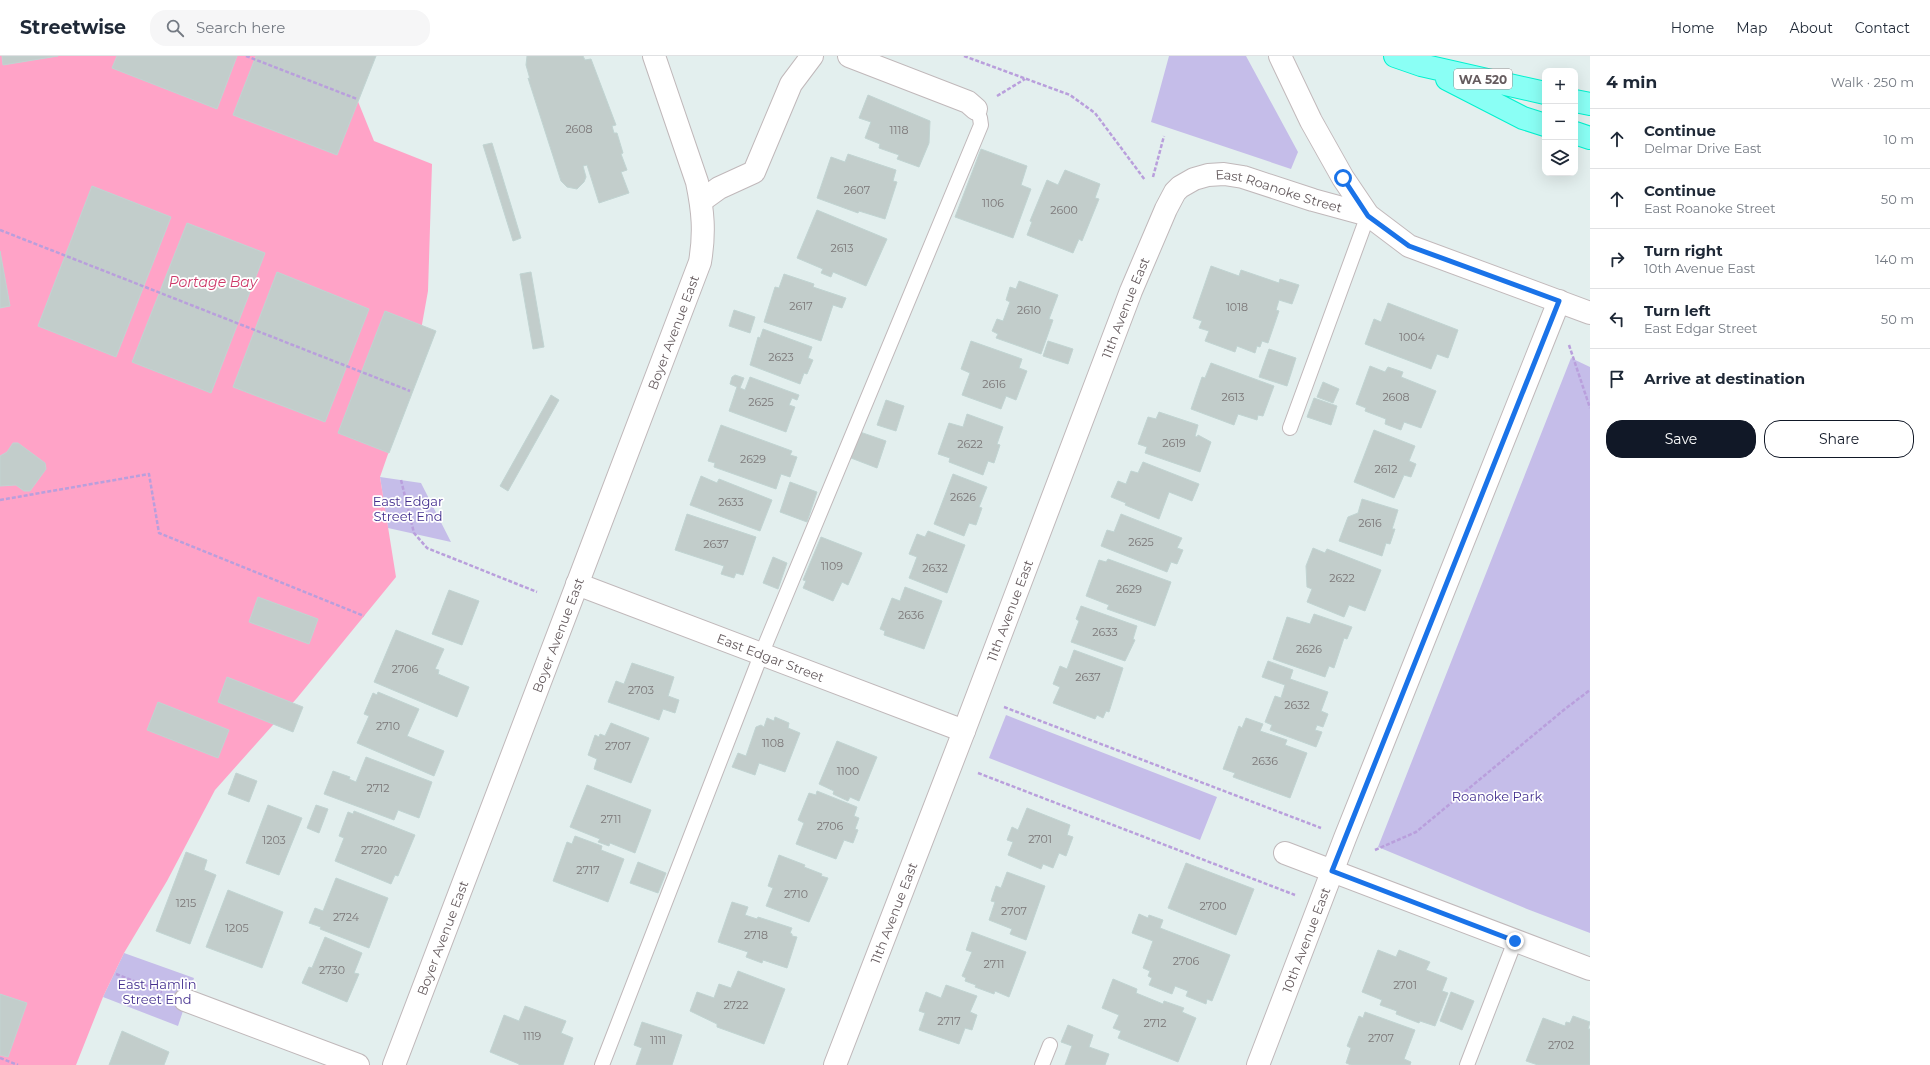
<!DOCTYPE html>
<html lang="en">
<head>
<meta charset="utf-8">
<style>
  :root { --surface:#fff; --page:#f6f6f7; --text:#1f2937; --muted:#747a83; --line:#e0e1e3; --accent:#111827 }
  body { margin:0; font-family:Montserrat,sans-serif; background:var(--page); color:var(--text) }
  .controls { position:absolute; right:12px; top:12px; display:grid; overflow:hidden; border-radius:8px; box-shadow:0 4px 16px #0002 }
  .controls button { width:36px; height:36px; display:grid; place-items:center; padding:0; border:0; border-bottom:1px solid var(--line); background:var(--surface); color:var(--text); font:20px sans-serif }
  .stop { position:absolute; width:12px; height:12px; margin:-9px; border:3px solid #1a73e8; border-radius:50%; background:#fff }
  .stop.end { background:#1a73e8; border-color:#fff; box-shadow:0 1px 4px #0008 }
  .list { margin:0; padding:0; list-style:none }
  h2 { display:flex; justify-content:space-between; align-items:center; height:52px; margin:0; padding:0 16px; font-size:17px }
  h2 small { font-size:13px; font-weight:400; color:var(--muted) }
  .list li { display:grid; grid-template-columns:26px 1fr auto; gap:12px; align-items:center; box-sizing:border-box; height:60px; padding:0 16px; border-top:1px solid var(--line) }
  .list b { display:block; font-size:15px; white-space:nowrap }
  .list p { margin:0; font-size:13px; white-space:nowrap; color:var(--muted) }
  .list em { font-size:13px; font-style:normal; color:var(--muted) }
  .actions { display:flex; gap:8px; padding:12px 16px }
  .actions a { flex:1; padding:9px 0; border:1px solid var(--accent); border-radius:16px; text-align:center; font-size:14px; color:var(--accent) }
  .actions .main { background:var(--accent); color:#fff }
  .icon { flex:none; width:22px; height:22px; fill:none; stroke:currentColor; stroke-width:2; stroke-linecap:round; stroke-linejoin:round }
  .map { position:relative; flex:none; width:1590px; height:1009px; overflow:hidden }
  header { display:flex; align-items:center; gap:24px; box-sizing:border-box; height:56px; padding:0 20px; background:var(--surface); border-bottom:1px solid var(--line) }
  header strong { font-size:19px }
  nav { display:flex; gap:22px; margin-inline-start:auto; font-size:14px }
  .search { width:280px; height:36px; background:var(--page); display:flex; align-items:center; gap:10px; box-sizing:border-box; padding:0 14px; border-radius:16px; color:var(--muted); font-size:15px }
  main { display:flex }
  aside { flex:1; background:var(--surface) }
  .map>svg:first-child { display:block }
  .green { fill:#c5bde9 }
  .water { fill:#ffa3c7 }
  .building { fill:#c2cdcb; stroke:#c1d4d2 }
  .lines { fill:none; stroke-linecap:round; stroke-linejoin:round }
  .service-casing { stroke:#c0b8ba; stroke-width:16 }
  .minor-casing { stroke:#c0b8ba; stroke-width:24 }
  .tertiary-casing { stroke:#c0b8ba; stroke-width:24 }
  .secondary-casing { stroke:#c2b9bb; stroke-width:24 }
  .motorway-casing { stroke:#00f2cf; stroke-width:24 }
  .path { stroke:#b99fdc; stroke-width:2.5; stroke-dasharray:4 2; stroke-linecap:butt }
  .service { stroke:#fff; stroke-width:14 }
  .minor { stroke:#fff; stroke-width:22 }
  .tertiary { stroke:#fff; stroke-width:22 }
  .secondary { stroke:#fff; stroke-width:22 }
  .motorway { stroke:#8afff5; stroke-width:22 }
  .route { stroke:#1a73e8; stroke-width:5 }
  .labels { text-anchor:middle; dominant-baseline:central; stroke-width:3.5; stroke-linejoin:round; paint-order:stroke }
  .number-label { font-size:11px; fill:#7c7879 }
  .shield { fill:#fff; stroke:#938c8e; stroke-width:1 }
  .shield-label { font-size:12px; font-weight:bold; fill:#655b5e }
  .street-label { font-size:13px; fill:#655b5e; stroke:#fff }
  .park-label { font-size:13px; fill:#44308f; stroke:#fff }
  .water-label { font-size:14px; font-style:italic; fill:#cd3b6a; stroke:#fff }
</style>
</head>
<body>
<header>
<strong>Streetwise</strong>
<div class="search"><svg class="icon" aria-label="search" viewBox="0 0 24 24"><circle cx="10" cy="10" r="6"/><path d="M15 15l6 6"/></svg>Search here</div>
<nav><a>Home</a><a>Map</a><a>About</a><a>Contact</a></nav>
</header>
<main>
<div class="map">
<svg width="1590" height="1009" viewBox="0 0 1590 1009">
  <rect width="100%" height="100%" fill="#e3efee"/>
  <path class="green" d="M1169 0H1246L1298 96 1291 113 1151 66Z
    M1571 302 1590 311V877L1527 853 1378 791Z
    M380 421 421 427 451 486 388 472Z
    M1006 659 1217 741 1200 784 989 702Z
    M124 897 194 922 178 970 103 941Z"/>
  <path class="water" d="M0 0H366L357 43 374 85 432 108 428 235 410 335 380 421 396 521 297 642 215 734 167 825 124 897 103 941 76 1009H0Z"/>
  <path class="building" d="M2 0H58L3 9Z
    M117 0H237L217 53 112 12Z
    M256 0H376L337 99 233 59Z
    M527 0H583L585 4 591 3 616 69 612 70 614 77H617L623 97 621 98 627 114 621 116 629 137 599 147 587 109 583 110 586 121 584 126 577 133 567 131 561 125 528 22 530 23 526 9Z
    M868 39 930 65 929 87 919 111 897 103 899 99 879 92 880 88 865 82 871 66 859 62Z
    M492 87 521 182 513 185 483 89Z
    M981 93 1027 110 1021 129 1031 133 1013 182 955 161Z
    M848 98 896 114 893 125 897 126 885 163 859 155 858 157 817 142 831 101 845 106Z
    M1065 114 1100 128 1095 142 1099 143 1082 185 1079 183 1073 197 1027 179 1032 166 1030 165 1047 124 1058 129Z
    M92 130 171 161 116 301 38 270Z
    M817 154 887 183 866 230 833 216 831 221 821 217 823 213 797 202Z
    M187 167 265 197 211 337 132 306Z
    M0 195 10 250 0 252Z
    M1211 210 1239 220 1241 214 1279 227 1280 223 1299 229 1292 248 1279 244 1276 254 1279 255 1268 287 1262 285 1260 291 1257 290 1255 297 1237 290 1235 296 1205 285 1209 275 1199 272 1202 265 1193 262Z
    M277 216 369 253 325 366 233 331Z
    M531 216 544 291 533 293 520 218Z
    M784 218 814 228 813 231 846 242 842 252 833 249 821 285 764 266 775 231 779 232Z
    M1019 225 1058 239 1049 263 1053 264 1041 298 996 282 998 278 992 275 997 263 1003 265 1010 246 1006 244 1010 231 1016 233Z
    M1388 247 1458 274 1448 302 1437 298 1431 313 1365 288 1374 263 1381 266Z
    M734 254 755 261 750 277 729 270Z
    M385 255 436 275 389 397 338 377Z
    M763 273 812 291 808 302 813 304 807 318 804 317 800 328 750 309 758 281 760 282Z
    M971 285 1022 303 1019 312 1027 315 1016 344 1006 340 1001 353 962 339 970 317 961 313Z
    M1048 285 1073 293 1068 308 1043 300Z
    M1269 293 1296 302 1287 330 1259 321Z
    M1211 307 1274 330 1263 360 1258 359 1257 364 1238 358 1234 369 1191 353 1202 321 1205 322Z
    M1370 310 1385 316 1388 311 1403 316 1401 321 1436 335 1421 372 1404 366 1401 374 1385 368 1386 363 1365 355 1366 352 1356 348Z
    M735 319 744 322 740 332 745 334 750 321 799 339 797 344 792 342 789 349 795 351 786 376 729 355 737 331 730 328 732 321Z
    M1323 326 1339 333 1333 347 1317 341Z
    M551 339 559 344 508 435 500 430Z
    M1314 342 1337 350 1331 369 1307 361Z
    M886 344 904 350 896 375 877 369Z
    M1159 356 1198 369 1195 380 1197 381 1198 379 1211 386 1200 416 1145 397 1147 391 1138 388 1148 361 1156 363Z
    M967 358 1003 371 997 388 1000 389 994 407 988 405 983 419 949 406 950 402 938 398 949 367 963 371Z
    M721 369 792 395 790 399 797 401 790 421 781 418 776 433 714 411 715 407 708 405Z
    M1374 374 1415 390 1409 405 1416 408 1411 421 1404 419 1394 442 1354 426Z
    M860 376 886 385 877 412 851 402Z
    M13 387H18L45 407 46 413 30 435H24L16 429 0 430V400L7 396Z
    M1143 406 1199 428 1192 445 1169 436 1159 463 1125 449 1126 447 1111 441 1118 425 1126 428 1131 415 1138 417Z
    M953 418 987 431 979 451 982 452 976 469 969 467 964 480 934 468Z
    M701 420 717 427 719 423 772 444 760 475 690 449Z
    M790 426 817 436 807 466 780 456Z
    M1362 443 1398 454 1392 473H1395L1390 488 1386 487 1382 500 1339 485 1348 461 1358 457Z
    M687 458 756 481 743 519 736 517 734 522 721 518 724 510 675 494Z
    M1121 458 1182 482 1177 492 1183 494 1177 508 1171 506 1167 516 1101 490 1107 474 1114 476Z
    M928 475 965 489 947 537 909 522 917 501 909 498 917 478 925 481Z
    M821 481 862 497 848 529 842 526 833 545 803 532 806 525 803 524Z
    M1313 492 1325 497 1327 493 1381 514 1365 555 1349 549 1344 561 1307 546 1312 533 1307 531 1306 510Z
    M773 501 787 507 778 533 763 527Z
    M1108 503 1171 526 1155 570 1107 553 1109 549 1086 540 1099 504 1106 506Z
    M905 531 942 545 924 593 884 579 885 575 880 573 892 542 900 545Z
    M449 534 479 545 462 589 432 578Z
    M258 541 318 563 309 588 249 566Z
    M1081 550 1137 570 1133 583 1135 584 1125 605 1071 586 1079 565 1076 563Z
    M1314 558 1352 571 1347 583 1344 582 1334 612 1329 610 1325 621 1273 603 1287 561 1310 568Z
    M396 574 444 593 435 613 439 614 438 618 469 631 457 661 374 626Z
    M1074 594 1123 612 1109 656 1106 655 1103 662 1097 659 1095 663 1053 647 1060 631 1053 628 1060 610 1067 613Z
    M1268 605 1293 614 1290 623 1328 636 1321 655 1328 658 1323 671 1317 669 1315 674 1322 676 1316 691 1270 674 1272 669 1265 666 1275 640 1281 642 1285 629 1262 621Z
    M632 607 674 621 668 640 679 644 675 657 663 653 659 664 608 646 616 625 624 628Z
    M227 621 303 651 293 676 218 646Z
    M378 636 419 653 407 680 444 695 434 720 357 687 369 660 364 658 373 637 377 639Z
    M158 646 229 674 218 702 147 674Z
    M775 661 789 667 788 672 800 677 785 716 759 707 755 719 732 711 738 697 746 700 756 671 761 669 764 671 767 662 774 665Z
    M1246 662 1263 668 1260 675 1287 684 1285 689 1307 697 1290 742 1233 721 1235 717 1223 713 1239 670 1242 672Z
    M611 667 649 682 631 727 594 713 597 703 588 699 595 679 599 681 600 678 605 680Z
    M837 685 877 701 859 745 850 741 848 745 833 738 834 735 819 728Z
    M366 701 432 726 419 762 398 754 394 764 324 738 333 715 350 721 349 723 356 726Z
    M236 717 257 725 249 746 228 738Z
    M587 729 651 754 635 797 610 787 609 790 598 786 600 783 570 771Z
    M817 735 857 751 854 760 859 762 855 773 858 774 853 787 844 784 836 803 796 788 804 767 798 764 809 737 816 739Z
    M268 749 302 762 279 819 246 807Z
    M316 749 328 753 319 777 307 772Z
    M1027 752 1070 769 1067 779 1073 781 1066 800 1059 797 1053 812 1043 808 1041 813 1008 799 1013 786 1007 784 1012 771 1018 774Z
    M354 755 415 779 398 820 395 819 391 828 335 805 344 782 339 780 348 756 353 758Z
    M575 780 602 790 601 794 624 803 608 846 553 825 567 786 572 788Z
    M186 796 207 804 204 814 216 819 190 888 156 875Z
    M779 799 805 809 804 811 822 818 821 820 828 822 809 866 766 850 773 832 768 830Z
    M638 806 666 817 658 837 630 827Z
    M1186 807 1254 833 1236 879 1168 852Z
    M1007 816 1045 830 1026 884 1010 878 1012 873 989 864 995 846 991 845 996 830 1001 832Z
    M336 822 388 842 369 892 320 873 321 871 309 867 315 852 323 855Z
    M228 834 283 856 262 912 206 891Z
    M732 846 748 851 745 859 757 863 758 861 792 872 790 877 792 878V880L797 881 787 912 763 904 762 907 746 901 748 896 718 886Z
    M1139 858 1148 862 1149 859 1163 864 1160 872 1230 899 1212 945 1207 943 1206 948 1186 940 1188 935 1175 930 1172 938 1149 929 1152 922 1148 920 1150 915 1143 912 1153 885 1132 877Z
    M972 876 1026 896 1009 941 995 935 994 938 975 931 976 929 965 925 966 922 962 920 972 896 966 894Z
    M325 881 362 897 354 917 359 918 347 946 302 927 309 911 312 912Z
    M1378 894 1396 901 1399 894 1430 906 1426 914 1447 922 1442 935 1448 937 1435 970 1420 965 1419 967 1396 958 1397 955 1380 949 1382 944 1362 936Z
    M738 915 785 933 764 988 717 971V968L690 955 697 936 714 942 719 928 731 932Z
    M1113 923 1137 933 1136 937 1163 948 1164 945 1184 952 1182 956 1196 962 1178 1006 1118 982 1121 975 1113 972 1119 959 1102 952Z
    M946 929 977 940 970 956 977 959 972 974 965 972 959 988 919 974 925 957 919 955 926 936 941 942Z
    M1451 936 1474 945 1462 974 1440 965Z
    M0 938 27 947 8 1001 0 999Z
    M525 950 566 965 561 977 573 982 563 1009H519V1008L490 996 504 959 519 965Z
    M1365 956 1415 974 1404 1003 1411 1006 1410 1009H1351L1346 1007 1351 992 1347 990 1359 960 1363 962Z
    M1573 960 1590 966 1588 973H1590V1009H1538L1526 1005 1543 962 1565 970 1566 966 1570 967Z
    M642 966 682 979 672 1009H636L642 992 634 989Z
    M1068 969 1093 979 1089 991 1109 998 1105 1009H1065L1072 990 1061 986Z
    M122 975 169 996 164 1009H109Z"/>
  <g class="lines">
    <g class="service-casing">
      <path id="service" d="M1290 372 1368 159
        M602 1009 761 599 981 69 980 62 976 53
        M1042 1009 1050 989
        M1467 1009 1515 885"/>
    </g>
    <g class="minor-casing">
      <g id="minor">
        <path d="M849 0 968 46 976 53"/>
        <path d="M701 145 719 132 754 116 791 28 812 0"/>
        <path id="s1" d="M577 528 964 675"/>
        <path d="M1285 797 1590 913"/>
        <path d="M185 944 358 1009"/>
        <path id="s2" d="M835 1009 964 675 1131 235 1166 153 1175 136 1180 131 1194 123 1208 119 1224 118 1243 121 1313 144 1368 159"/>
        <path id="s3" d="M1258 1009 1345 782 1559 245"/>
      </g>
    </g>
    <g class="tertiary-casing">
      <g id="tertiary">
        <path id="s4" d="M394 1009 700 206C705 176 703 155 697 126L654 0"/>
      </g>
    </g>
    <g class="secondary-casing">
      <path id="secondary" d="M1280 0 1311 65 1343 122 1368 159 1409 190 1590 257"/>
    </g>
    <g class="motorway-casing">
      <path id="motorway" d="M1395 0 1421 9 1545 37
        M1447 23 1523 62 1545 69
        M1575 45 1590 48
        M1575 77 1590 82"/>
    </g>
    <path class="path" d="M246 0 357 43
      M964 0 1070 39 1095 57 1145 124
      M997 40 1025 23
      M1153 121 1164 80
      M0 174 410 335
      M1569 289 1590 352
      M401 424 414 477 427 492 537 536
      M0 444 149 418 159 477 364 560
      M1004 651 1321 772
      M978 717 1295 839
      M1375 794 1416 776 1565 653 1590 634
      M116 918 162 936
      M0 1002 18 1009"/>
    <use href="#service" class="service"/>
    <use href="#minor" class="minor"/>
    <use href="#tertiary" class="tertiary"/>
    <use href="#secondary" class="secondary"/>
    <use href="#motorway" class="motorway"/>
  </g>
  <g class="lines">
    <path class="route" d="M1343 122 1368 160 1409 190 1559 245 1332 815 1515 885"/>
  </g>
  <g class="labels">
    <g class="number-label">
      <text x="579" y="73">2608</text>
      <text x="899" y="74">1118</text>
      <text x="857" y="134">2607</text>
      <text x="993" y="147">1106</text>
      <text x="1064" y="154">2600</text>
      <text x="842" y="192">2613</text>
      <text x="801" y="250">2617</text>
      <text x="1237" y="251">1018</text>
      <text x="1029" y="254">2610</text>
      <text x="1412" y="281">1004</text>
      <text x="781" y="301">2623</text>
      <text x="994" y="328">2616</text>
      <text x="1233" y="341">2613</text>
      <text x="1396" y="341">2608</text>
      <text x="761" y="346">2625</text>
      <text x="1174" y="387">2619</text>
      <text x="970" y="388">2622</text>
      <text x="753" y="403">2629</text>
      <text x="1386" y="413">2612</text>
      <text x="963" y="441">2626</text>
      <text x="731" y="446">2633</text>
      <text x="1370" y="467">2616</text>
      <text x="1141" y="486">2625</text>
      <text x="716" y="488">2637</text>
      <text x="832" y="510">1109</text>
      <text x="935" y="512">2632</text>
      <text x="1342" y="522">2622</text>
      <text x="1129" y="533">2629</text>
      <text x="911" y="559">2636</text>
      <text x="1105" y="576">2633</text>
      <text x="1309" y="593">2626</text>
      <text x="405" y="613">2706</text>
      <text x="1088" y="621">2637</text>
      <text x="641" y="634">2703</text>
      <text x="1297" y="649">2632</text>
      <text x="388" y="670">2710</text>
      <text x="773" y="687">1108</text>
      <text x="618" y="690">2707</text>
      <text x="1265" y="705">2636</text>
      <text x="848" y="715">1100</text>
      <text x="378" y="732">2712</text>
      <text x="611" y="763">2711</text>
      <text x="830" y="770">2706</text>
      <text x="1040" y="783">2701</text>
      <text x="274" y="784">1203</text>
      <text x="374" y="794">2720</text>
      <text x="588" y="814">2717</text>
      <text x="796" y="838">2710</text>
      <text x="186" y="847">1215</text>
      <text x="1213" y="850">2700</text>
      <text x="1014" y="855">2707</text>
      <text x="346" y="861">2724</text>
      <text x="237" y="872">1205</text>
      <text x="756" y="879">2718</text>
      <text x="1186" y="905">2706</text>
      <text x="994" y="908">2711</text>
      <text x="332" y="914">2730</text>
      <text x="1405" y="929">2701</text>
      <text x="736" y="949">2722</text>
      <text x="949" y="965">2717</text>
      <text x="1155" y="967">2712</text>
      <text x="532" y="980">1119</text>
      <text x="1381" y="982">2707</text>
      <text x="658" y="984">1111</text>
      <text x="1561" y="989">2702</text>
    </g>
    <rect class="shield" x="1454" y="13" width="58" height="20" rx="3"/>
    <g class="shield-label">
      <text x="1483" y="23">WA 520</text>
    </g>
    <g class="street-label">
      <text stroke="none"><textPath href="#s2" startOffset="1048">East Roanoke Street</textPath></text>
      <text stroke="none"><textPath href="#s2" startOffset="811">11th Avenue East</textPath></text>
      <text stroke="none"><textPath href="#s4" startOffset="784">Boyer Avenue East</textPath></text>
      <text stroke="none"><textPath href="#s2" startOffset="487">11th Avenue East</textPath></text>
      <text stroke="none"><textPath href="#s4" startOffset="460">Boyer Avenue East</textPath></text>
      <text stroke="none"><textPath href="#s1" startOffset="207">East Edgar Street</textPath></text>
      <text stroke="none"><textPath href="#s2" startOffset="163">11th Avenue East</textPath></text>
      <text stroke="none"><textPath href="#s4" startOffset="136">Boyer Avenue East</textPath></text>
      <text stroke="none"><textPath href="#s3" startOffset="134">10th Avenue East</textPath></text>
    </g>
    <g class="park-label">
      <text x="408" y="445">East Edgar<tspan x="408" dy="15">Street End</tspan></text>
      <text x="1497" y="740">Roanoke Park</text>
      <text x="157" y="928">East Hamlin<tspan x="157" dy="15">Street End</tspan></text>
    </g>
    <g class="water-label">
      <text x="213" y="226">Portage Bay</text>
    </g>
  </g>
</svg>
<div class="controls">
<button>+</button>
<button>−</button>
<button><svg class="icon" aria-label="layers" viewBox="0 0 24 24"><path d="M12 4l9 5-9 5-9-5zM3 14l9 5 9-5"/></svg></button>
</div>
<div class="stop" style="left:1343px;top:122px"></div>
<div class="stop end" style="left:1515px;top:885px"></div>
</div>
<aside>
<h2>4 min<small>Walk · 250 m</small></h2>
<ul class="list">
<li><svg class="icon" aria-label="ahead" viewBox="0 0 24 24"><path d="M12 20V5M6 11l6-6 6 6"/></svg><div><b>Continue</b><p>Delmar Drive East</p></div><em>10 m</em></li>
<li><svg class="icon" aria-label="ahead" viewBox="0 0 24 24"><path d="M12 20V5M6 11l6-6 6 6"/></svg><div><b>Continue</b><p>East Roanoke Street</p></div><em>50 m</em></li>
<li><svg class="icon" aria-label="right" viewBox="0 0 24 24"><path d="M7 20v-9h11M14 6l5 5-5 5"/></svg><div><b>Turn right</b><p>10th Avenue East</p></div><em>140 m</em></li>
<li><svg class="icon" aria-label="left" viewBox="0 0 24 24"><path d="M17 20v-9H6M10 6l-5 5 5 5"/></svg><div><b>Turn left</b><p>East Edgar Street</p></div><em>50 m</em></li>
<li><svg class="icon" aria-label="arrive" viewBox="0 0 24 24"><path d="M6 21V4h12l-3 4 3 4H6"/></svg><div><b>Arrive at destination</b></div></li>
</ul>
<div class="actions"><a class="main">Save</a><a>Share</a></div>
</aside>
</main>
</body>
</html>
